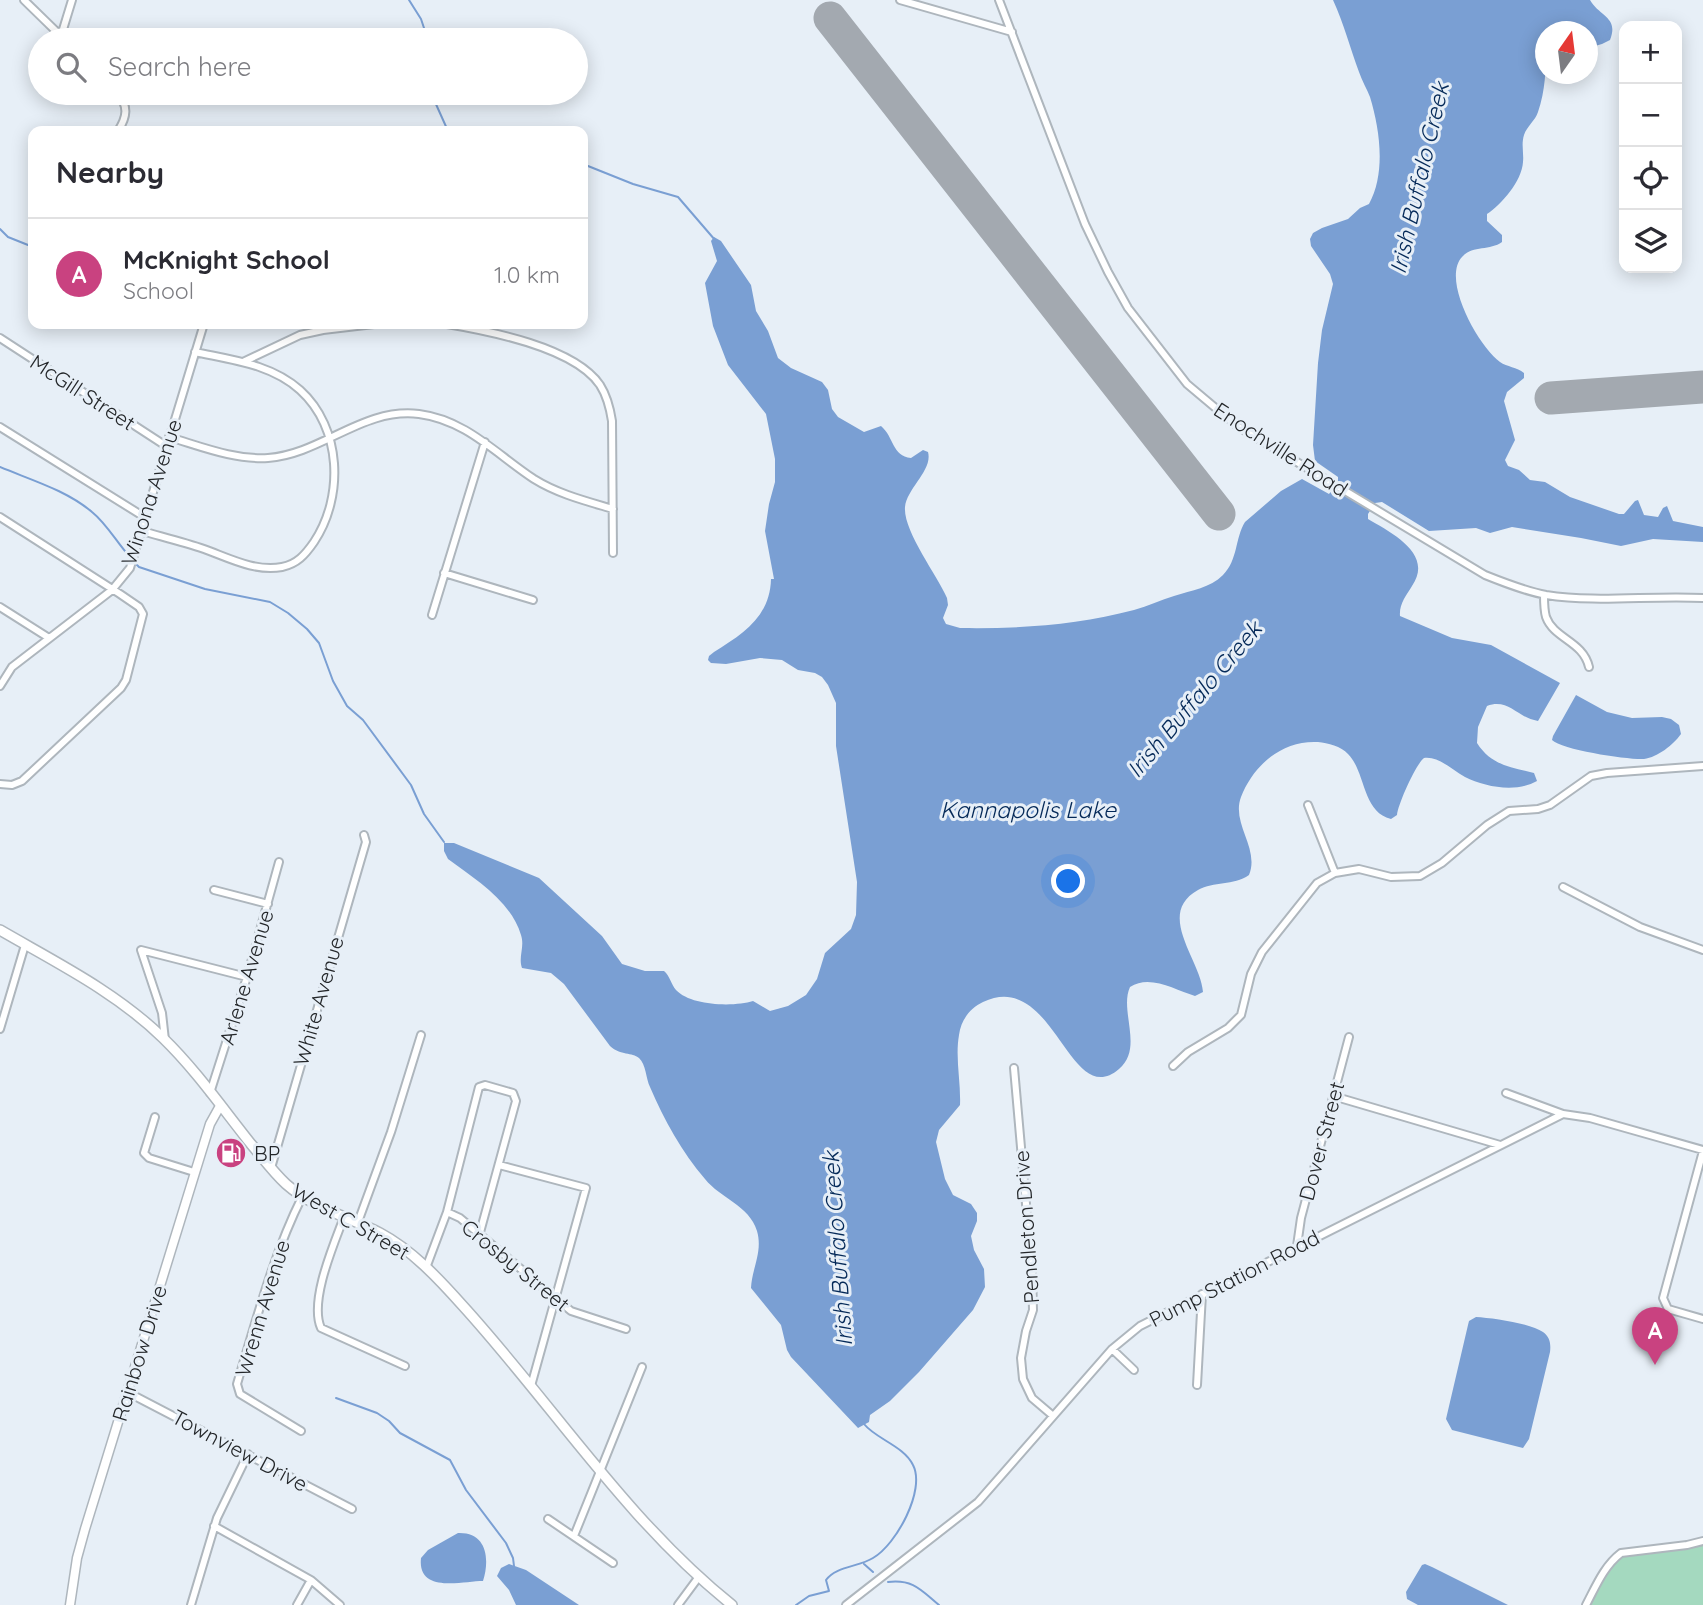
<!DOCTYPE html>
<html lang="en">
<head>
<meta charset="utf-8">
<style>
  :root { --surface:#fff; --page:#f2f2f3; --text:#2b2b33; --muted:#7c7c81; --line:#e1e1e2; --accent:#c94280 }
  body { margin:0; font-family:Quicksand,sans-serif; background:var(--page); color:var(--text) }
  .controls { position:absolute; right:21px; top:21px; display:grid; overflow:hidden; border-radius:14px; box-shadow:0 4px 18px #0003 }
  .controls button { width:63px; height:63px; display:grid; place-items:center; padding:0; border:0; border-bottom:2px solid var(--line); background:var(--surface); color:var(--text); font:35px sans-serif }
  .compass { position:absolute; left:1535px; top:21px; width:63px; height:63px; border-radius:50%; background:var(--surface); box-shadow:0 4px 18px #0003; rotate:14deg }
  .you { position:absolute; left:1069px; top:882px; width:24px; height:24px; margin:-18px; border:5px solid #fff; border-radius:50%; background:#1a73e8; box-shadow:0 0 0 10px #1a73e833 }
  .badge { display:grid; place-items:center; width:46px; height:46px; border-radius:50%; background:var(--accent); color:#fff; font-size:23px; font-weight:700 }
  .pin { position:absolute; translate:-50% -58px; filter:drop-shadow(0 2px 4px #0008) }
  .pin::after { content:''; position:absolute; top:37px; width:24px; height:21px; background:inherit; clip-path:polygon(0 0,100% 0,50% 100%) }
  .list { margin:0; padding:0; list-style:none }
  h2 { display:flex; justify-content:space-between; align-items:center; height:91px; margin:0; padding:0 28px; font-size:30px }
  h2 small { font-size:23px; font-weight:400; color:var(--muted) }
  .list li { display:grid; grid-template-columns:46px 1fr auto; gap:21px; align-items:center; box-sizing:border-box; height:112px; padding:0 28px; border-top:2px solid var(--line) }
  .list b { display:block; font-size:26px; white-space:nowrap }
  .list p { margin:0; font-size:23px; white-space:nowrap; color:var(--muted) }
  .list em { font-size:23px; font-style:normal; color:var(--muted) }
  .icon { flex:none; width:38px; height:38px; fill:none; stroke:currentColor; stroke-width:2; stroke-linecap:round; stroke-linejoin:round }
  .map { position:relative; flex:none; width:1703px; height:1605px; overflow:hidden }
  .search { position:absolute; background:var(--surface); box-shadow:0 4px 18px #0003; left:28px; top:28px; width:560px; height:77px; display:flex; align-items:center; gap:18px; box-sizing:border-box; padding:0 24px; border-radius:38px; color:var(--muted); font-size:26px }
  .panel { position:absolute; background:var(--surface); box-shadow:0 4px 18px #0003; left:28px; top:126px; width:560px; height:203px; border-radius:14px }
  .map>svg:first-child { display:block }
  .green { fill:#a4d9bf }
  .water { fill:#7a9fd3 }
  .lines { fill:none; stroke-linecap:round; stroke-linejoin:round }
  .stream { stroke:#7a9fd3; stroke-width:2 }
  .runway { stroke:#a3a9b0; stroke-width:33 }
  .minor-casing { stroke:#aeb6bd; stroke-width:10 }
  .tertiary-casing { stroke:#aeb6bd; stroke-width:11 }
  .secondary-casing { stroke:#aeb6bd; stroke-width:12 }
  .minor { stroke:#fff; stroke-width:6 }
  .tertiary { stroke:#fff; stroke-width:8 }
  .secondary { stroke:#fff; stroke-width:9 }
  .labels { text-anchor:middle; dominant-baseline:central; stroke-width:6; stroke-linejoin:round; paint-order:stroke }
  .street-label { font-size:21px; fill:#24272a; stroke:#e7eff7 }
  .poi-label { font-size:21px; fill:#24272a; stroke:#e7eff7; text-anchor:start }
  .water-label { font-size:23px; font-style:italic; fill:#042958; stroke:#e7eff7 }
</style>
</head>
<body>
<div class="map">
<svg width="1703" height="1605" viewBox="0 0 1703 1605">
  <rect width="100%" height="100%" fill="#e7eff7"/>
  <path class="green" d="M1703 1541V1605H1586L1599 1579 1621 1553Z"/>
  <path class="water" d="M1333 0H1590C1600 17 1619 17 1610 40L1602 44 1588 48V32H1546C1546 59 1547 86 1538 112 1535 121 1527 126 1524 135 1521 145 1524 153 1523 162 1522 181 1501 205 1487 214V221L1502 235V242C1490 251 1472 245 1462 257 1441 280 1479 347 1500 362 1507 367 1517 367 1524 373V378L1507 392 1504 401 1515 440 1505 460 1508 466 1519 470 1530 480 1545 482 1570 497 1619 514H1624L1635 501 1638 500 1644 515 1658 517 1663 508 1667 506 1673 521 1703 527V542L1653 539 1621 546 1581 538 1512 527 1490 533 1476 528 1429 531 1382 502 1375 503 1368 514V519C1392 533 1434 554 1412 586 1406 596 1399 604 1400 616L1452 638 1491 645 1560 683 1538 721C1517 718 1509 698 1487 706L1478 727 1477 743C1491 765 1510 767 1534 773L1537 781C1516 793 1485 787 1465 777 1452 770 1439 756 1424 758 1416 764 1398 804 1397 815L1391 819C1362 812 1366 772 1348 754 1341 746 1328 743 1318 742 1283 740 1254 764 1241 797 1231 824 1260 848 1249 875 1233 886 1214 881 1198 890 1155 914 1201 960 1203 992L1195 996C1175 990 1150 974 1130 987 1119 1011 1144 1048 1119 1069 1069 1112 1054 968 983 1002 970 1008 961 1020 959 1035 955 1058 961 1082 960 1105L939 1130 936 1142 945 1179 953 1195 971 1204 977 1213V1221L971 1236 974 1250 984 1269 985 1287 973 1310 919 1372 890 1401 870 1415 869 1422 858 1428 791 1357 787 1350 781 1325 751 1288C752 1268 763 1252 757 1231 749 1205 720 1198 705 1179 682 1152 664 1120 650 1087 646 1079 646 1064 639 1058 632 1052 621 1056 610 1046L564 984 551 973 522 968C518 957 525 947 521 935 511 901 475 879 448 859L444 851V843H454L539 878 602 936 622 964 645 971H664C670 976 671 984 676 990 691 1006 734 1007 753 1001L770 1011 788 1006 806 995 817 979 825 953 851 929 856 915 857 882 836 746V703L828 685 822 677 815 673 798 670 782 660 760 658 726 664 711 663 708 660 709 656 714 652C743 634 770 617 771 579H774L765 531 769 504 775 482V459L766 414 728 365 713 326 705 283 717 261 711 241 714 237 721 241 751 285 756 311 768 331 778 358 791 368 822 382 828 390 832 409 838 417 864 432 881 426C894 437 892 456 911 458L923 450 928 452C933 470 907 488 905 507 903 531 937 575 947 598L948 605 943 618 946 624 960 628C1019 629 1077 625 1134 610 1148 606 1161 600 1174 596 1192 590 1210 588 1223 575 1238 560 1235 538 1245 522L1281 491 1302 479 1329 494 1338 482V477L1315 461 1313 445 1318 363 1322 330 1333 284 1330 274 1311 246 1310 239 1313 233 1322 228 1348 219 1360 208 1369 204C1386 173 1380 130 1370 97 1367 89 1362 81 1359 72 1350 48 1344 24 1333 0Z
    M1576 695 1607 712 1632 718 1662 717 1671 719 1679 725 1681 734C1673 745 1658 757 1644 759 1629 760 1562 750 1552 740L1553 736Z
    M1476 1317C1492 1318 1530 1323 1543 1332 1550 1337 1551 1344 1550 1352L1529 1439 1523 1448 1452 1430 1446 1419 1468 1325 1469 1321Z
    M458 1533C487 1532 490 1559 483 1581 463 1581 417 1594 421 1558L428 1550Z
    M509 1564 526 1570 579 1605H516L509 1590 497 1576 501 1568Z
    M1425 1564 1432 1567 1508 1605H1418L1407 1599 1406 1592 1422 1565Z"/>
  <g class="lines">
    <path class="stream" d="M409 0 421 19 428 40
      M435 93V102L448 131
      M583 164 633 184 678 197 715 240
      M0 229 8 237 33 247
      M0 467C31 480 66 490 92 512 107 524 117 543 130 557
      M134 562 139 567 205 589 270 602 288 613 307 629 319 643 333 681 347 706 363 720 411 785 424 814 444 842
      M336 1398 377 1413 389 1421 400 1433 450 1460 466 1490 506 1543 513 1558 514 1566
      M864 1564 873 1572
      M888 1582C913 1579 921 1590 939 1605
      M796 1605 809 1596 829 1591 826 1580C836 1566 859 1567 873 1558 896 1545 926 1490 913 1465 904 1446 876 1439 864 1424"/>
    <path class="runway" d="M830 18 1219 514
      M1551 398 1703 387"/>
    <g class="minor-casing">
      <path id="minor" d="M24 0 65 40
        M900 0 1012 32
        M999 0 1085 224 1108 272 1128 308 1187 384 1237 426 1485 575C1505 583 1525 591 1546 595 1598 603 1651 595 1703 598
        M61 36 72 0
        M117 93C129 106 127 117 118 131
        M447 324C489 331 574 347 600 385 607 396 610 408 612 421L613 553
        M0 338 166 446
        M243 362 300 335 323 330 374 324
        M0 427 146 518
        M169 437C200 446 234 460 268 458 322 454 363 407 419 414 466 420 496 454 534 479 558 494 586 501 613 509
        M0 517 120 594 139 607 143 614 126 680 121 688 22 781 12 785 0 784
        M142 531C163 537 184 542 204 549 229 558 255 572 282 567 297 564 305 555 314 542 344 497 342 428 300 390 271 364 232 360 195 352
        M444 573 533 600
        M1544 595C1544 602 1544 610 1546 617 1554 639 1583 641 1589 667
        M0 607 49 638
        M432 615 485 442
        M0 686 12 667 112 590 130 568 203 327
        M1308 805 1335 873
        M1563 887 1640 927 1703 950
        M214 890 268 904
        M0 1029 25 945
        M165 1040 162 1013 141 950 247 977
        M1173 1066 1188 1052 1228 1028 1241 1015 1251 974 1262 952 1317 883 1335 873 1359 869 1391 877 1420 876 1442 863 1487 825 1509 811 1538 809 1550 805 1591 776 1607 773 1703 766
        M1014 1068 1032 1272 1033 1310 1026 1331 1021 1358 1023 1379 1032 1398 1052 1415
        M210 1093 247 977 279 862
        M1506 1093 1563 1114
        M1333 1096 1500 1145
        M155 1117 144 1153 149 1158 194 1172
        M1703 1151 1663 1298 1668 1309 1703 1319
        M499 1165 586 1188 531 1386
        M271 1168 366 842 364 835
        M447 1212 460 1218 571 1311 626 1329
        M344 1217C334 1244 309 1301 321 1328L405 1366
        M358 1222 391 1132 421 1035
        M1297 1246 1301 1218 1349 1037
        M426 1268 447 1212 479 1087 485 1085 513 1093 516 1101 479 1236
        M1112 1349 1134 1370
        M1197 1385 1202 1294
        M127 1392 352 1509
        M301 1431 240 1394 237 1384C256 1321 273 1255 302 1197
        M548 1519 613 1563
        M214 1526 311 1580 340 1605
        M574 1536 642 1367
        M191 1605 217 1518 248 1454
        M297 1605 311 1580
        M678 1605 698 1578
        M846 1605 978 1502 1112 1349 1140 1326 1563 1114 1590 1118 1703 1150
        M1586 1605C1596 1586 1604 1566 1621 1553L1687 1545 1703 1541"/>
    </g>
    <g class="tertiary-casing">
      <path id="tertiary" d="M70 1605 77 1558 85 1529 210 1124 220 1106"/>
    </g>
    <g class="secondary-casing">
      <path id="secondary" d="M0 930C57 963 116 992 163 1038 196 1070 223 1109 251 1144 263 1158 273 1172 286 1184 313 1208 349 1217 380 1233 412 1250 439 1279 463 1306 553 1405 627 1521 732 1605"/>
    </g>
    <use href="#minor" class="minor"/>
    <use href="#tertiary" class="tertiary"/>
    <use href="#secondary" class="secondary"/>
  </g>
  <defs>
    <g id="fuel-disc" transform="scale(1.575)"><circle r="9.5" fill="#c94280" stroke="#e7eff7"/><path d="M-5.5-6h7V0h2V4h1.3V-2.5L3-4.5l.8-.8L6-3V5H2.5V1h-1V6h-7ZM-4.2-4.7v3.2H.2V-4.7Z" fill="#fff"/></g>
  </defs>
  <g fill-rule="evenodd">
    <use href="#fuel-disc" x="231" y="1153"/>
  </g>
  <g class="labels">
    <g class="street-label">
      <text transform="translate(83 392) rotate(33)">McGill Street</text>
      <text transform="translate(1281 449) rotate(33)">Enochville Road</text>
      <text transform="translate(151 492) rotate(-72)">Winona Avenue</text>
      <text transform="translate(246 977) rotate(-73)">Arlene Avenue</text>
      <text transform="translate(318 1001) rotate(-74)">White Avenue</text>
      <text transform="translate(1321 1141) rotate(-75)">Dover Street</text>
      <text transform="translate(351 1221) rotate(30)">West C Street</text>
      <text transform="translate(1026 1227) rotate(-94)">Pendleton Drive</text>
      <text transform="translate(516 1265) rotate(39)">Crosby Street</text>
      <text transform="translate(1234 1278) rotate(-27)">Pump Station Road</text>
      <text transform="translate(262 1308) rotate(-73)">Wrenn Avenue</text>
      <text transform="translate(139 1353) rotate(-73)">Rainbow Drive</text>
      <text transform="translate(240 1450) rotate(28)">Townview Drive</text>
    </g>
    <g class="poi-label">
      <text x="254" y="1153">BP</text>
    </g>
    <g class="water-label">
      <text transform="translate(1419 178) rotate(-77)">Irish Buffalo Creek</text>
      <text transform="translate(1194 699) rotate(-50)">Irish Buffalo Creek</text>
      <text x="1028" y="809">Kannapolis Lake</text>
      <text transform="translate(837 1249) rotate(-94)">Irish Buffalo Creek</text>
    </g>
  </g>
</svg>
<div class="controls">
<button>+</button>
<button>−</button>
<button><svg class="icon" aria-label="locate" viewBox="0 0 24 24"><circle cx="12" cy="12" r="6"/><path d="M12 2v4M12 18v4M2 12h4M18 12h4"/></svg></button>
<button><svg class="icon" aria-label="layers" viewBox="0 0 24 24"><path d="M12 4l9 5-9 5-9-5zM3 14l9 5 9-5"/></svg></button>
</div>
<svg class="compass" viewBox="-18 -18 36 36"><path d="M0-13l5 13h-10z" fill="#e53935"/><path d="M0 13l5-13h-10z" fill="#7c7c81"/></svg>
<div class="you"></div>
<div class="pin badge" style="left:1655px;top:1365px">A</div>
<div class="search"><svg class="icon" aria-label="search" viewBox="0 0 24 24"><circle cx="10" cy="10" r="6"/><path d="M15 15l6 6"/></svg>Search here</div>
<section class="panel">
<h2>Nearby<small></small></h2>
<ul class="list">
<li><span class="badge">A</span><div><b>McKnight School</b><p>School</p></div><em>1.0 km</em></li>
</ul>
</section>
</div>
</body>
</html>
